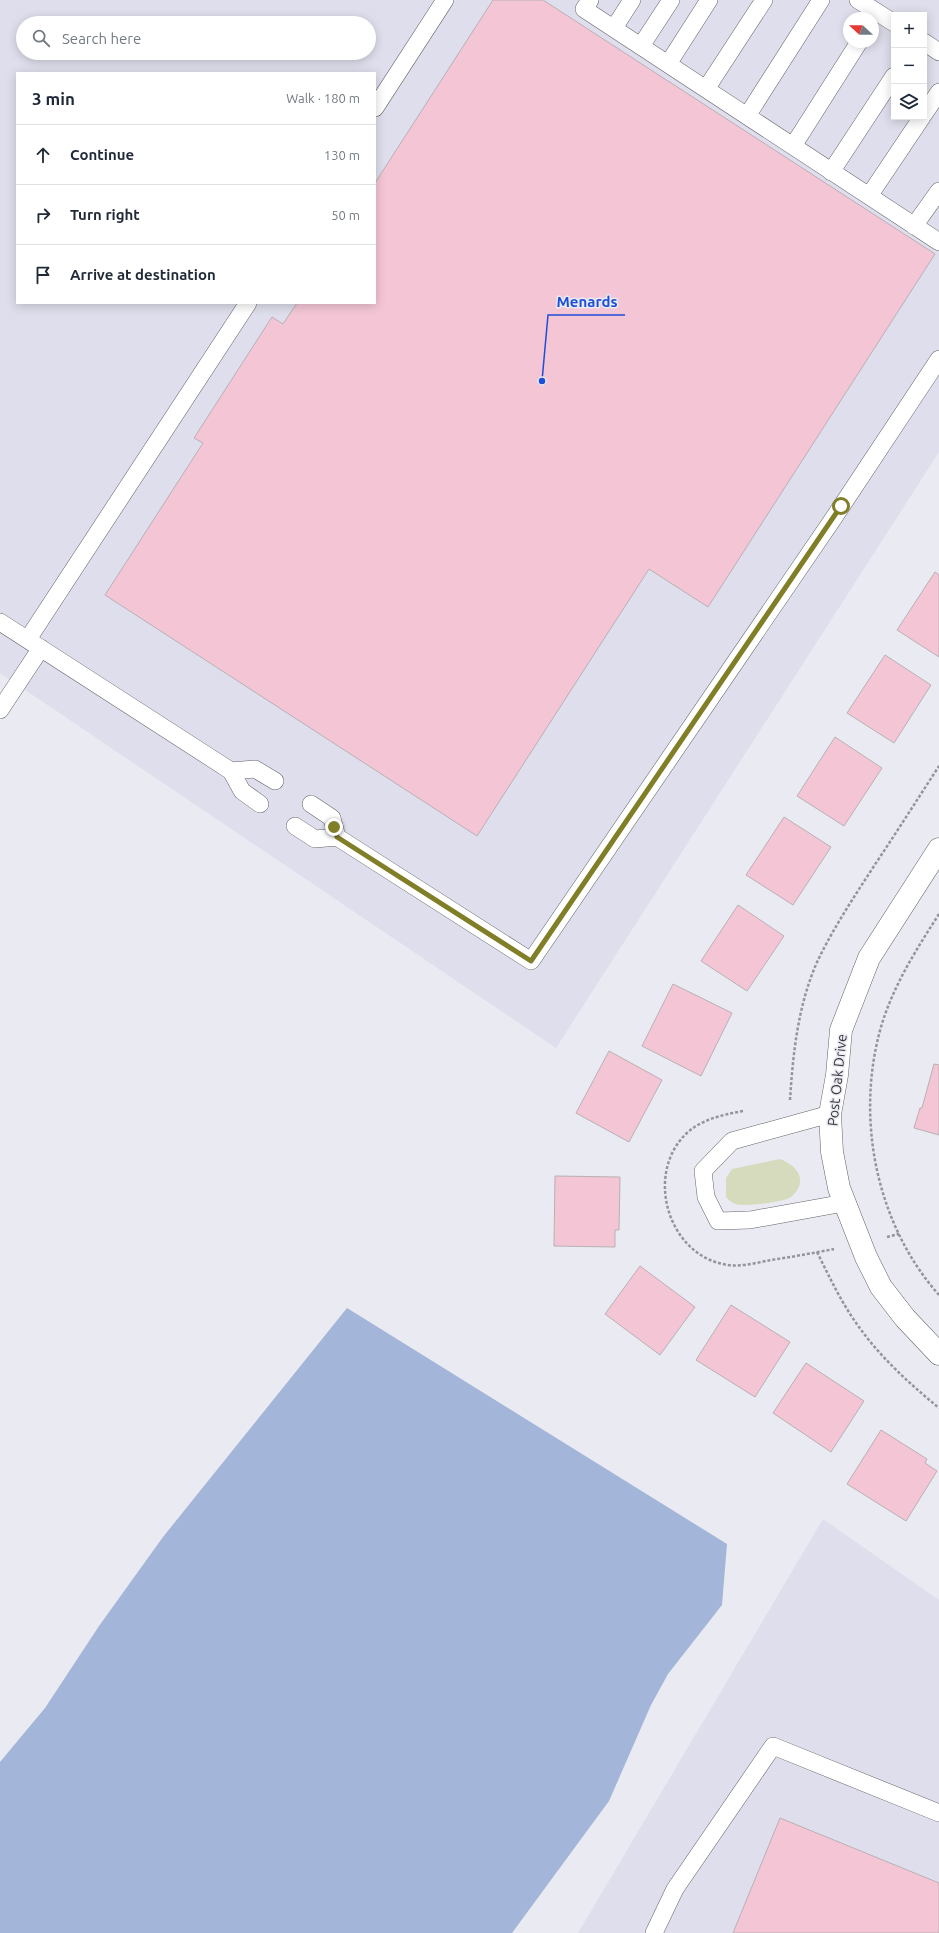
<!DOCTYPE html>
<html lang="en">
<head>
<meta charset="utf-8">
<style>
  :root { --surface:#fff; --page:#f6f6f7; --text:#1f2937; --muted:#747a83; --line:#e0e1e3 }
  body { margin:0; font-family:Ubuntu,sans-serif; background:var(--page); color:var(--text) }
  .controls { position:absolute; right:12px; top:12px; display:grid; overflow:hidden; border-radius:0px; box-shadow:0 2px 10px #0003 }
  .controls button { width:36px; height:36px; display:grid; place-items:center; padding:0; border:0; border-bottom:1px solid var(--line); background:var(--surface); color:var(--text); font:20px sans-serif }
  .compass { position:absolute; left:843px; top:12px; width:36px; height:36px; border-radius:50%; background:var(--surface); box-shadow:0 2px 10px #0003; rotate:291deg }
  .stop { position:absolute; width:12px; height:12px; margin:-9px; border:3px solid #807f27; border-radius:50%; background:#fff }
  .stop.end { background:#807f27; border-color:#fff; box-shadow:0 1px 4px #0008 }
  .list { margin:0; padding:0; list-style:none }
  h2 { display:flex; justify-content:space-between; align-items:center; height:52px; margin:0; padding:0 16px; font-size:17px }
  h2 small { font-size:13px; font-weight:400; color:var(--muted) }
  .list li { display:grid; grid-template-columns:26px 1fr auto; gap:12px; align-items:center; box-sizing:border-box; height:60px; padding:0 16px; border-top:1px solid var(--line) }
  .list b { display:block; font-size:15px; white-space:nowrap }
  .list em { font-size:13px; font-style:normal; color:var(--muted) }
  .icon { flex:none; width:22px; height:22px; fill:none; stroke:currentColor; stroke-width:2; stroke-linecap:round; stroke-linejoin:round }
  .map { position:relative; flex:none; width:939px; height:1933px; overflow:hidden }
  .search { position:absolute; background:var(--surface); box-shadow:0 2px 10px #0003; left:16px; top:16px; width:360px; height:44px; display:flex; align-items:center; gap:10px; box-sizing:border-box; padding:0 14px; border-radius:22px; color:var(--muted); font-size:15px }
  .panel { position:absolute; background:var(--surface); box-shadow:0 2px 10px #0003; left:16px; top:72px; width:360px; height:232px; border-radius:0px }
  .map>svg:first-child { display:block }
  .built { fill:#dfdeec; fill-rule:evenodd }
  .green { fill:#d7dbbe }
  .water { fill:#a3b5d9 }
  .building { fill:#f4c6d5; stroke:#b8b0b3 }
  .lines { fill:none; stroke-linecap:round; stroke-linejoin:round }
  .lane-casing { stroke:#636369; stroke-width:18 }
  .street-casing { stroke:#636369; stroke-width:23 }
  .path { stroke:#94949a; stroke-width:2.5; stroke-dasharray:3 2; stroke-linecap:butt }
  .lane { stroke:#fff; stroke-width:17 }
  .street { stroke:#fff; stroke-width:22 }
  .route { stroke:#807f27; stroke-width:5 }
  .labels { text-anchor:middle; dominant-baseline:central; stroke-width:3; stroke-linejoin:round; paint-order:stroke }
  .street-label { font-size:14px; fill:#39393c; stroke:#eaeaf2 }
  .leader { fill:none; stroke:#1d4ed8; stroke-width:1.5 }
  .callout-dot { fill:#1d4ed8; stroke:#eaeaf2; stroke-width:1.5 }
  .callout-label { font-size:15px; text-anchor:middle; font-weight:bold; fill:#1d4ed8; stroke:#eaeaf2; stroke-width:3; stroke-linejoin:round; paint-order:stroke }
</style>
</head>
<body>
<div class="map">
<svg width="939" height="1933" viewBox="0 0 939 1933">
  <rect width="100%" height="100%" fill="#eaeaf2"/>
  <path class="built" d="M0 0H939V452L556 1048 0 673ZM894 15H924V117H894ZM849 18H873V42H849ZM23 23H369V53H23ZM17 73H375V303H17Z
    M823 1519 939 1600V1933H578Z"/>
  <path class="green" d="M780 1159C798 1166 809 1181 791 1197 785 1202 741 1208 733 1203 731 1202 728 1199 726 1197V1178L732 1169Z"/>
  <path class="water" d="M347 1308 727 1544 722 1605 668 1674 651 1705 609 1801 512 1933H0V1762L45 1708 99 1626 163 1537Z"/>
  <path class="building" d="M493 0H543L935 254 708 607 649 569 477 836 105 595 203 443 194 438 272 317 283 324 297 303H375V183Z
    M935 572 939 575V657L897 630Z
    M885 655 931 685 894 743 847 713Z
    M835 737 882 768 844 826 797 796Z
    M784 817 831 847 793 905 746 875Z
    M738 905 784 936 747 991 701 961Z
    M673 984 732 1013 701 1076 642 1046Z
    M609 1051 662 1080 629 1142 576 1113Z
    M934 1064 939 1065V1135L914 1128 920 1108H922Z
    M555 1176 620 1177 619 1230H615V1247L554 1246Z
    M640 1266 695 1307 660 1355 605 1314Z
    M731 1305 790 1342 755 1397 696 1360Z
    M806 1363 864 1401 831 1452 773 1413Z
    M881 1430 927 1459 925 1463 937 1471 906 1521 847 1484Z
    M780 1818 939 1883V1933H733Z"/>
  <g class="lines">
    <g class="lane-casing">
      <path id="lane" d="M590 0 584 9 939 242
        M858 0 894 23
        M614 28 632 0
        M924 42 939 52
        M641 46 671 0
        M668 64 709 0
        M706 89 764 0
        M375 108 445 0
        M924 114 939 92
        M747 116 821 0
        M793 146 859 42
        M831 172 894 76
        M869 196 922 117
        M914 226 939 191
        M0 622 231 771 242 791 260 804
        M28 639 248 303
        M0 710 41 648
        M231 771 255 769 275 781
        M311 804 332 818 337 837
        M295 826 315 839 337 837 531 961 833 519 939 359
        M830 1114 732 1141 703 1171 706 1197 718 1221 750 1220 844 1203
        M654 1933 675 1889 773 1746 939 1813"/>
    </g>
    <g class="street-casing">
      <path id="street" d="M939 849 869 958 841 1030 837 1075 830 1114 832 1152 839 1188 866 1257 881 1287 905 1318 939 1354"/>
    </g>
    <path class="path" d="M939 914C916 950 893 986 881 1027 855 1118 876 1224 939 1295
      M790 1100C793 1053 798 1004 818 960 834 927 854 897 874 866 896 833 917 800 939 766
      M743 1111C721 1115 698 1120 683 1137 646 1178 669 1253 723 1264 738 1268 755 1263 771 1260 792 1257 813 1253 834 1249
      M887 1237 899 1234
      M817 1252C830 1278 842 1304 859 1327 881 1358 910 1384 939 1408"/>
    <use href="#lane" class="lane"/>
    <use href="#street" class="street"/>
  </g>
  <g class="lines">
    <path class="route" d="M334 827 337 837 531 961 841 506"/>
  </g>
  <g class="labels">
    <g class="street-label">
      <text transform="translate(837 1080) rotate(-84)">Post Oak Drive</text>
    </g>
  </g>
  <path class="leader" d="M542 381L548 315H625"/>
  <circle class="callout-dot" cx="542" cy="381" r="4"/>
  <g class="callout-label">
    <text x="587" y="307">Menards</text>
  </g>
</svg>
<div class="controls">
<button>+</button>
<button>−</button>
<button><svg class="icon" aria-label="layers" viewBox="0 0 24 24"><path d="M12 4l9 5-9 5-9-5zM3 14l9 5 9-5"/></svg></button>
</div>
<svg class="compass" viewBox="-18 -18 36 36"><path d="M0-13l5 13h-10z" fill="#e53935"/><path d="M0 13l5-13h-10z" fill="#747a83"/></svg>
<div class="stop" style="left:841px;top:506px"></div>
<div class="stop end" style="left:334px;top:827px"></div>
<div class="search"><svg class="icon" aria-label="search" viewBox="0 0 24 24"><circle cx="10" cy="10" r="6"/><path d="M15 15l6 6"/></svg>Search here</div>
<section class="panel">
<h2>3 min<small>Walk · 180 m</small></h2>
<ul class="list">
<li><svg class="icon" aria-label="ahead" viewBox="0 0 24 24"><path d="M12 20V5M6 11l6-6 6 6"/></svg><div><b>Continue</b></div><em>130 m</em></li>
<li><svg class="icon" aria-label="right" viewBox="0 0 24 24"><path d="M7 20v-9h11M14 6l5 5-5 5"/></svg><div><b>Turn right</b></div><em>50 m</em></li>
<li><svg class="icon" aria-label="arrive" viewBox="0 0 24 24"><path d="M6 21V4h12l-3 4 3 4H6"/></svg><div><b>Arrive at destination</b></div></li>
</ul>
</section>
</div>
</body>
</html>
